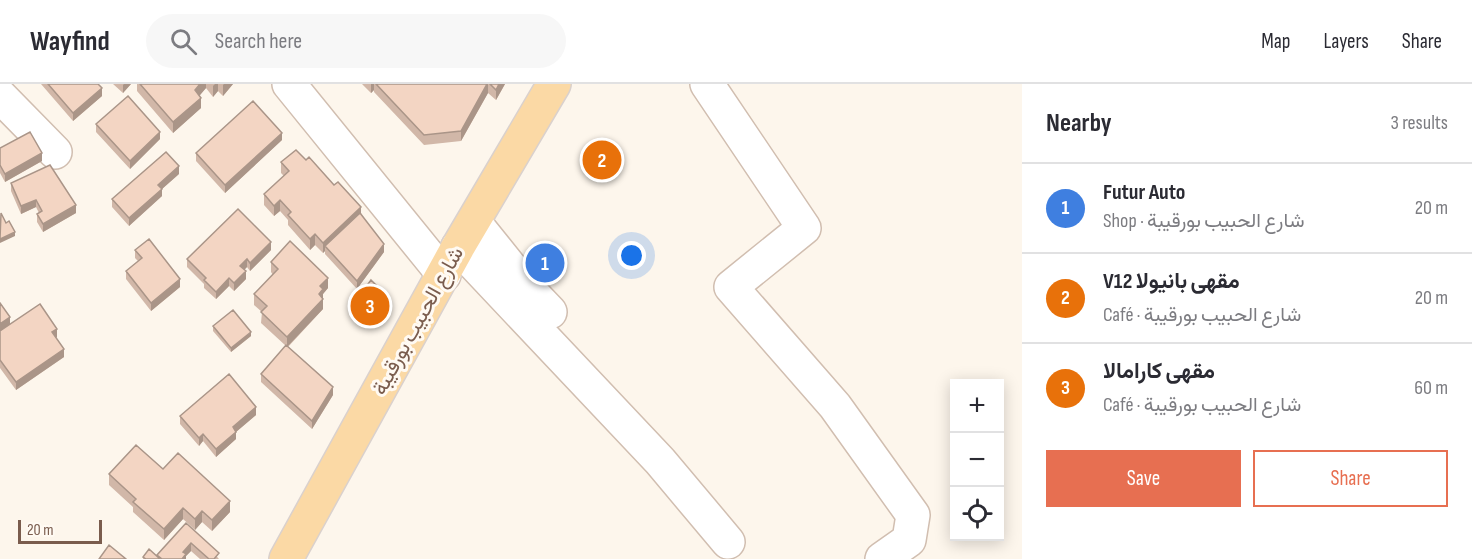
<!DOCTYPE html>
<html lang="en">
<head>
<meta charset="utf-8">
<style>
  :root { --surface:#fff; --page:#f7f7f7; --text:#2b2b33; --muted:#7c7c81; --line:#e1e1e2; --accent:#e76f51 }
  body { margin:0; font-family:"Sofia Sans Condensed",Vazirmatn,sans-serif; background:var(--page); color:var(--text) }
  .controls { position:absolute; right:18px; bottom:18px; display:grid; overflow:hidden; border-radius:0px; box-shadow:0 3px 15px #0003 }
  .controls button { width:54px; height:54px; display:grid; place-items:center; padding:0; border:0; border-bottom:2px solid var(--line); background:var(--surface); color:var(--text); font:30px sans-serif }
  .scale { position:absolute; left:18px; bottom:15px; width:84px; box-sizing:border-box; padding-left:6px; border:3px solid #7a5c4d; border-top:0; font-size:16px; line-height:21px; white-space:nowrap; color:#7a5c4d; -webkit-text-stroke:4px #fffaf3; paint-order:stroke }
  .you { position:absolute; left:632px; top:172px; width:21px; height:21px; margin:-15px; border:4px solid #fff; border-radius:50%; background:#1a73e8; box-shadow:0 0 0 9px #1a73e833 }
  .badge { display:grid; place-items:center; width:39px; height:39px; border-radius:50%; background:var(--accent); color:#fff; font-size:20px; font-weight:700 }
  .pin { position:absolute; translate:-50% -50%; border:3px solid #fff; box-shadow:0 2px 6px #0006 }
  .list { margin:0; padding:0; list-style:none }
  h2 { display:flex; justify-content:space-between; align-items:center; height:78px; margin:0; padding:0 24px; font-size:26px }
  h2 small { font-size:20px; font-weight:400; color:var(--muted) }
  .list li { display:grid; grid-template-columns:39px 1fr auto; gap:18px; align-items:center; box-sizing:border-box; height:90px; padding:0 24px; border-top:2px solid var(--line) }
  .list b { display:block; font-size:22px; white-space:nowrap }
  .list p { margin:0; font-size:20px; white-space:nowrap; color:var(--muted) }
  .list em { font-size:20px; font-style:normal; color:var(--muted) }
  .actions { display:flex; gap:12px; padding:18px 24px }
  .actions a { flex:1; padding:14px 0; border:2px solid var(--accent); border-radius:0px; text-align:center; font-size:21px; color:var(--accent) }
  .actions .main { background:var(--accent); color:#fff }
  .icon { flex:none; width:33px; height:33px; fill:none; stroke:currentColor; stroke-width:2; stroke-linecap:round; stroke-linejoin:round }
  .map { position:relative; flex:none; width:1022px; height:475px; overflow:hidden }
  header { display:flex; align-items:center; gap:36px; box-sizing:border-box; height:84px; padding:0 30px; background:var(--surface); border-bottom:2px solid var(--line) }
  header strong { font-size:28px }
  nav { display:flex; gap:33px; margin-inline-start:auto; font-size:21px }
  .search { width:420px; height:54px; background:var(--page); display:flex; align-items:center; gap:15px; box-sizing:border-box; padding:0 21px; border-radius:33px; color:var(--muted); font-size:22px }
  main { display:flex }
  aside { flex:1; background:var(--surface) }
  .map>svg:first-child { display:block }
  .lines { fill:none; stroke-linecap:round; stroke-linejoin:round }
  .minor-casing { stroke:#d1beb0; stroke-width:36 }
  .major-casing { stroke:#dad1cd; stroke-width:36 }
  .minor { stroke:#fff; stroke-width:33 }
  .major { stroke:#fbd9a5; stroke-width:33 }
  .wall { fill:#d1b7a8 }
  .shaded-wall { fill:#aa9588 }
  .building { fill:#f3d5c3; stroke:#aa9588; stroke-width:1.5 }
  .labels { text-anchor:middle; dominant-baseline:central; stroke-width:6; stroke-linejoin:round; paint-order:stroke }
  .street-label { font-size:21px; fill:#7a5c4d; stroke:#fffaf3 }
</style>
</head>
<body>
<header>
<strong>Wayfind</strong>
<div class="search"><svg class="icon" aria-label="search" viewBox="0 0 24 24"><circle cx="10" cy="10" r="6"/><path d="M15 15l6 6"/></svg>Search here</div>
<nav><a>Map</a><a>Layers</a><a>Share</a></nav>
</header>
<main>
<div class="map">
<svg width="1022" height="475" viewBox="0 0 1022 475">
  <rect width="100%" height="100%" fill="#fdf6ec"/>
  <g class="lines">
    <g class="minor-casing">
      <path id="minor" d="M289 0 444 191
        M707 0 804 144 731 203 835 322 913 431 909 456 882 475
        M0 12 55 68
        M474 138 527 204 550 228
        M458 163 660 377 728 458"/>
    </g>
    <g class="major-casing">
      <path id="major" d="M286 475 458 163 554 0"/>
    </g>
    <use href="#minor" class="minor"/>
    <use href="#major" class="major"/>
  </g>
  <path class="wall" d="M41 0H98L102 12 73 37Z
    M113 0H131L123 9Z
    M137 0H233L223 12 218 7 213 13 206 4 199 12 201 24 173 49 137 7Z
    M362 0H505L496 16 488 9 461 57 424 61 374 8V6L371 9Z
    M96 40 160 55 130 85 96 48Z
    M282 56 225 109 196 77V69Z
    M0 64 42 77 5 98 0 89Z
    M306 76 361 129 384 168 357 205 325 170V167L323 169 315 161 310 166 288 141V136L280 127 274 132 264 121V110L284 92 281 89V78Z
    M179 90 162 105V112L129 142 112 123V115Z
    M11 99 76 129 43 148 37 138V130L39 129 36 123 21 130 11 107Z
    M135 166 180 203 151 227 126 195V187L138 177 135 174Z
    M271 166 250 187 247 183 244 186 246 195 234 207 229 202 216 215 204 204V200L187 183V175Z
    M271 178 328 204 323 210V225L288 263 333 311 312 345 261 298V290L286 262 261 239 262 228 254 221V210L273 191 271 188Z
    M385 214 369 241 353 225V221Z
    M0 219 10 240 57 253 56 254 64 273 16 306 0 284Z
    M213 242 251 252 231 268 213 247Z
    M256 331 236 348V355L216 373 203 357 199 362 180 340V332Z
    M163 385 230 428 212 447 202 438 195 446 183 435 164 456 133 428V423L109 401V390Z
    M186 439 219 475H200L191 467 186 472V475H143V473H157V471Z"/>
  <path class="shaded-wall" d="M124 0H131L123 9V1Z
    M200 0H206V4L195 17V6Z
    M215 0H218V7L213 13V2Z
    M224 0H233L223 12V1Z
    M371 0H374V6L371 9Z
    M487 0H488V9L461 57V47Z
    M499 0H505L496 16V6Z
    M102 4V12L73 37V29Z
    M201 14V24L173 49V38Z
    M160 48V55L130 85V77Z
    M282 49V56L225 109V101Z
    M42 69V77L5 98V90Z
    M179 82V90L162 105V112L129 142V134L158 101Z
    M36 116V123L21 130V122Z
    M280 116V127L274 132V122Z
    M76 121V129L43 148V140Z
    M361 123V134L325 162V167L323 169V159Z
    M15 148V152L0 159V155Z
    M315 150V161L310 166V155Z
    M271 158V166L250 187V179Z
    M384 160V168L357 205V197Z
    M247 175V183L240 190V182Z
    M246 187V195L234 207V199Z
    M229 194V202L216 215V208Z
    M328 194V204L323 210V225L287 263V253L320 202Z
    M180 195V203L151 227V219Z
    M385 210V214L369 241V236Z
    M10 233V244L0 251V240Z
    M57 245V253L52 256V248Z
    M251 248V252L231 268V264Z
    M64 265V273L16 306V298Z
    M333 303V311L312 345V337Z
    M256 323V331L236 348V355L216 373V365L233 343Z
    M203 350V357L199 362V354Z
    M230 417V428L212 447V436Z
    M183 424V435L164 456V445Z
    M202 427V438L195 446V435Z
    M191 459V467L186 472V475H182L183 468Z"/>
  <path class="building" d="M48 0H98L102 4 73 29Z
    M140 0H200L195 6 201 14 173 38Z
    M376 0H487L461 47 424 51Z
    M490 0H499L496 6Z
    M128 12 160 48 130 77 96 40Z
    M253 17 282 49 225 101 196 69Z
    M30 48 42 69 5 90 0 81V64Z
    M296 66 306 76 309 73 334 101 338 98 361 123 323 159 315 150 310 155 288 131 291 128 280 116 274 122 264 110 289 87 281 78Z
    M166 68 179 82 158 101 162 105 129 134 112 115Z
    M50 81 76 121 43 140 37 130 42 127 36 116 21 122 11 99Z
    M238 125 271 158 250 179 247 175 240 182 246 187 234 199 229 194 216 208 204 196 206 194 187 175Z
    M1 129 6 139 9 137 15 148 0 155Z
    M360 129 384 160 357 197 325 162Z
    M149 155 180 195 151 219 126 187 142 174 135 166Z
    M290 157 328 194 320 202 323 205 319 210 323 215 287 253 261 228 267 222 254 210 278 185 271 178Z
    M371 196 385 210 369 236 353 221Z
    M0 219 10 233 0 240Z
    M40 220 57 245 52 248 64 265 16 298 0 276V247Z
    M233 226 251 248 231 264 213 242Z
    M286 261 333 303 312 337 261 290Z
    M229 290 256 323 233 343 236 348 216 365 203 350 199 354 180 332Z
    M136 361 163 385 178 369 230 417 212 436 202 427 195 435 183 424 164 445 133 418 136 415 109 390Z
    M186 439 219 469 214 475H209L191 459 183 468 186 470 182 475H162L157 471Z
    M109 461 126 475H99Z
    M149 465 160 475H146L143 473Z"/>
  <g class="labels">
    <g class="street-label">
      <text transform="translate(418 237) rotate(-61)">شارع الحبيب بورقيبة</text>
    </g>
  </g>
</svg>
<div class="controls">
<button>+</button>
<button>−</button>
<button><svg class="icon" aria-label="locate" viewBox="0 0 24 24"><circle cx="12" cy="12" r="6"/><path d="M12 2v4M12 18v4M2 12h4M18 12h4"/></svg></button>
</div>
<div class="scale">20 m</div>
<div class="you"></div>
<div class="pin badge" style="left:545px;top:179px;background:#3f7fe0">1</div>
<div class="pin badge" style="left:602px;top:76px;background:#e8710a">2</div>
<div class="pin badge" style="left:370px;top:222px;background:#e8710a">3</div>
</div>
<aside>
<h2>Nearby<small>3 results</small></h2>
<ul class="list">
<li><span class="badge" style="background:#3f7fe0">1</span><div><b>Futur Auto</b><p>Shop · شارع الحبيب بورقيبة</p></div><em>20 m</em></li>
<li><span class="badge" style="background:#e8710a">2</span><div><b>V12 مقهى بانيولا</b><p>Café · شارع الحبيب بورقيبة</p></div><em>20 m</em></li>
<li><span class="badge" style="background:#e8710a">3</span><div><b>مقهى كارامالا</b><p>Café · شارع الحبيب بورقيبة</p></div><em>60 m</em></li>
</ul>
<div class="actions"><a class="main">Save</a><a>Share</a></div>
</aside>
</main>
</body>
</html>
